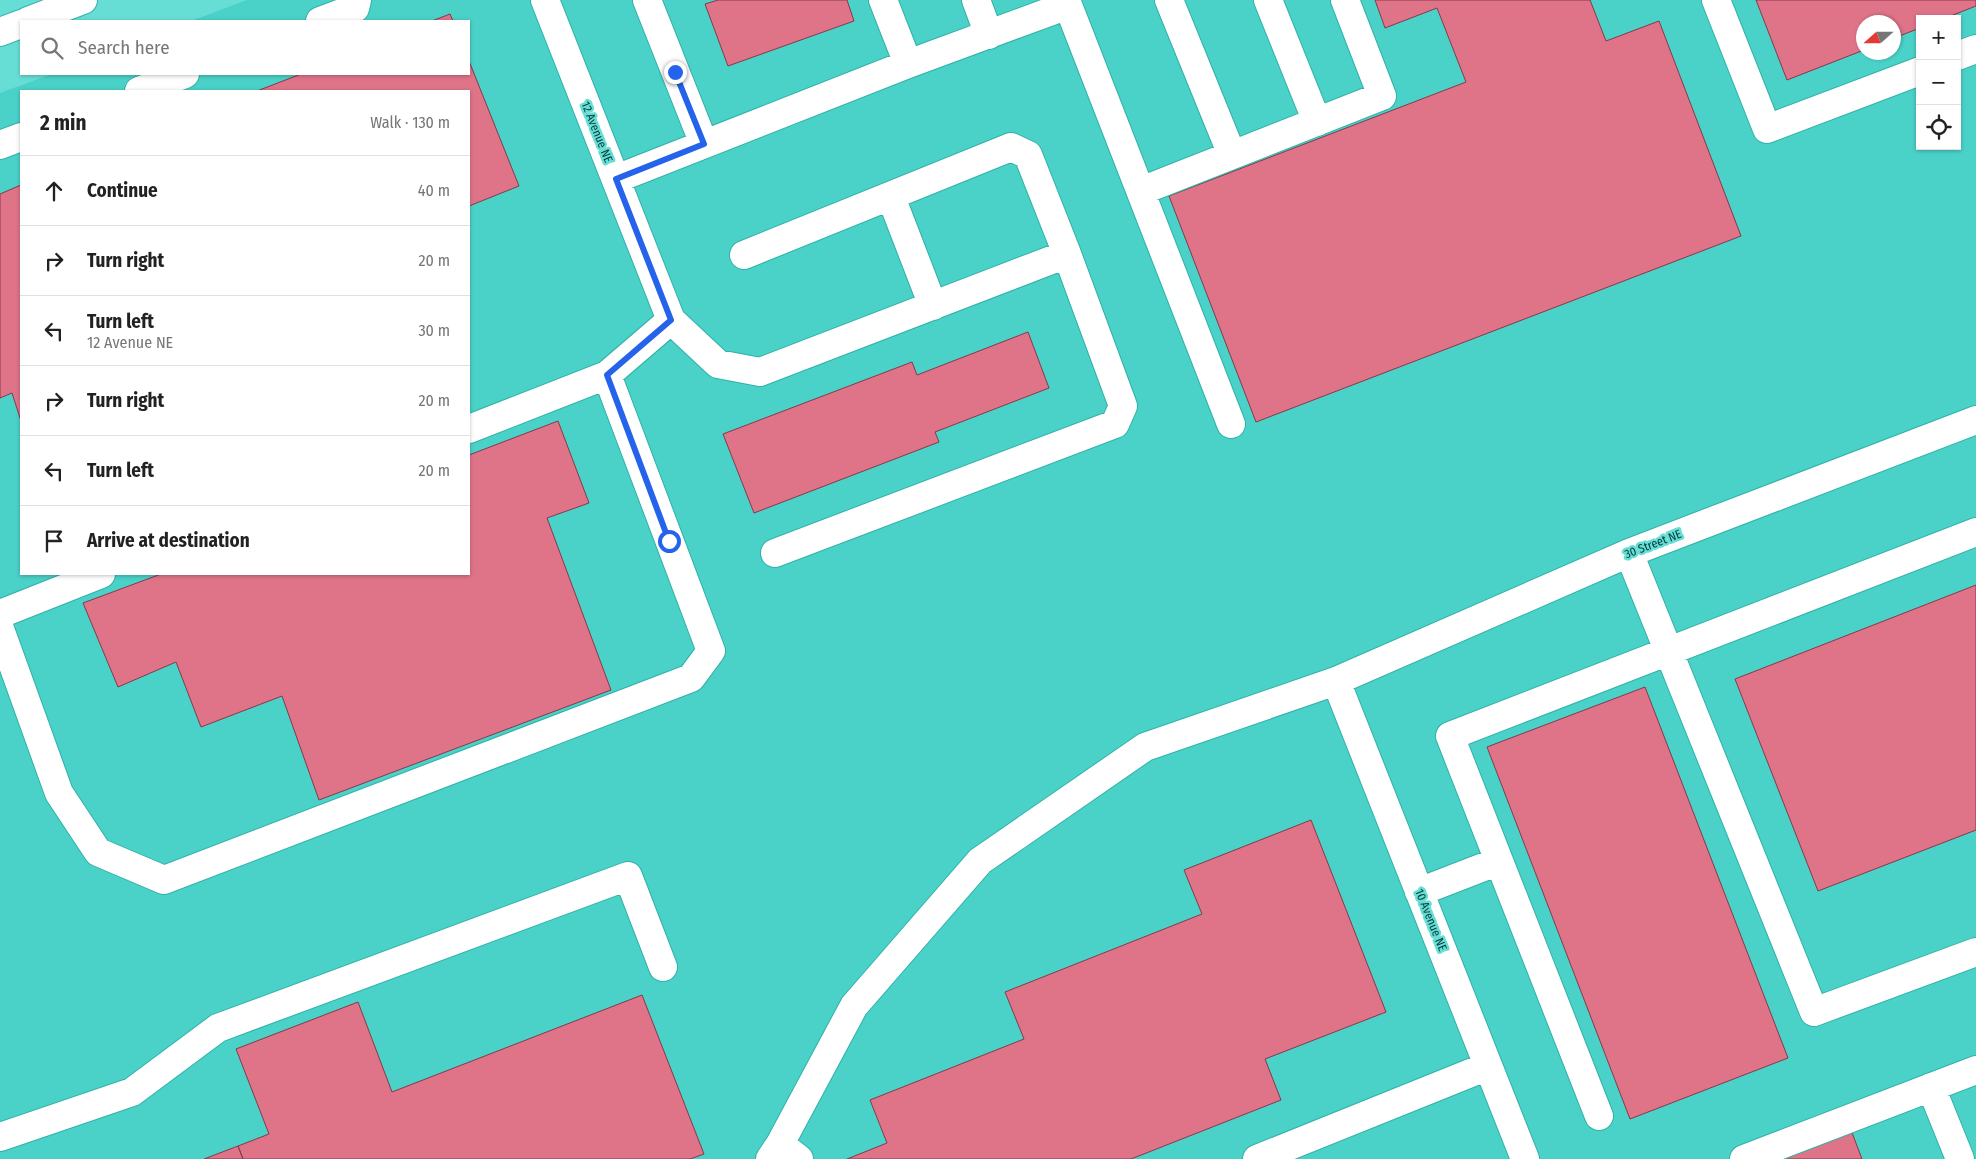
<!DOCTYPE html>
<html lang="en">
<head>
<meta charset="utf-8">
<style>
  :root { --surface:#fff; --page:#f2f2f2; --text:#222; --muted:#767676; --line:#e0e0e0 }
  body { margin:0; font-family:"Fira Sans Condensed",sans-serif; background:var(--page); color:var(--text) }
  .controls { position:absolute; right:15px; top:15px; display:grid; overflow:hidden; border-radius:0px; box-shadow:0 1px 4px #0004 }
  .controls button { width:45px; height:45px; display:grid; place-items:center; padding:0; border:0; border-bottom:1px solid var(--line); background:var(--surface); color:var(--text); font:25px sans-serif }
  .compass { position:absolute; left:1856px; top:15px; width:45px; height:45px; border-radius:50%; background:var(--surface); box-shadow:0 1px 4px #0004; rotate:249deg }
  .stop { position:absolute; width:15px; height:15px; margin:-11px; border:4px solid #2563eb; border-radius:50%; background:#fff }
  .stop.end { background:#2563eb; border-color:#fff; box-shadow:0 1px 5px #0008 }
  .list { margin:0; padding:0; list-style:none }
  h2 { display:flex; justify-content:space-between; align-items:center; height:65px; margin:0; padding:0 20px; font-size:21px }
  h2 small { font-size:16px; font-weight:400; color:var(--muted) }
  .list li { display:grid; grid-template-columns:32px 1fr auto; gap:15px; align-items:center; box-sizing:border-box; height:70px; padding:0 20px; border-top:1px solid var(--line) }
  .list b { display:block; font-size:19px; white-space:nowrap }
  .list p { margin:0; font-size:16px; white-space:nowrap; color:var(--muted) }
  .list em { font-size:16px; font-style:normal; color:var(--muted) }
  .icon { flex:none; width:28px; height:28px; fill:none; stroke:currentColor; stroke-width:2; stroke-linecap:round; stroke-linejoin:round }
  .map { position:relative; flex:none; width:1976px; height:1159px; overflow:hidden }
  .search { position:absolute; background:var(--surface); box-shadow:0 1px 4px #0004; left:20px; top:20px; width:450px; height:55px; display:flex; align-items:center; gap:12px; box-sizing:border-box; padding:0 18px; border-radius:0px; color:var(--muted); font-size:19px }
  .panel { position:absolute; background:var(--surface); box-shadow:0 1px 4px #0004; left:20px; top:90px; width:450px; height:485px; border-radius:0px }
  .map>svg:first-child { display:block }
  .built { fill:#4ad1c8; fill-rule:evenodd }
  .building { fill:#df7489; stroke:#87384a }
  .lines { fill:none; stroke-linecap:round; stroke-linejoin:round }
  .minor-casing { stroke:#31b1a9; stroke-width:30 }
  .minor { stroke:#fff; stroke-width:28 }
  .route { stroke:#2563eb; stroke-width:6 }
  .labels { text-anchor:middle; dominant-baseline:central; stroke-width:5; stroke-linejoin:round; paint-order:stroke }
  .street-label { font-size:12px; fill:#023b38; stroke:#67ded5 }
</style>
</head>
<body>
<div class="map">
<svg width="1976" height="1159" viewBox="0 0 1976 1159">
  <rect width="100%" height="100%" fill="#67ded5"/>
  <path class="built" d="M247 0H1976V1159H0V93L52 74H469V21H191ZM1920 19H1957V146H1920ZM1864 22H1894V52H1864ZM21 91H469V574H21Z"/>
  <path class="building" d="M718 0H847L854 21 728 66 705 4Z
    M1375 0H1590L1606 41 1659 21 1741 236 1256 422 1169 196 1466 82 1437 8 1385 28Z
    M1756 0H1976V6L1943 19H1920V28L1894 38V22H1864V50L1787 80Z
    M450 14 453 21H432Z
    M469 61 519 186 469 206V91H257L301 74H469Z
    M21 185V421L12 393 0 398V194Z
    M1028 332 1049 388 935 432 939 442 754 513 723 434 912 362 917 375Z
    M558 421 589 503 547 518 611 690 319 800 282 696 201 727 176 662 118 687 83 603 161 574H469V455Z
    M1976 585V830L1818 891 1735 679Z
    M1645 687 1788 1058 1630 1119 1487 747Z
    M1311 820 1386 1012 1265 1059 1281 1100 1131 1159H847L887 1143 870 1100 1024 1039 1005 992 1202 914 1184 870Z
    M642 995 704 1154 690 1159H243L238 1146 269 1134 236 1049 358 1002 392 1092Z
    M1851 1130 1862 1159H1777Z
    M238 1146 243 1159H204Z"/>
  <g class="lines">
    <g class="minor-casing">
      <path id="minor" d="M545 0 671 320 718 364 760 372 1067 254 1123 406 1115 424 775 553
        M647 0 704 144
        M883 0 908 64
        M976 0 989 35
        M1066 0 1231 424
        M1169 0 1232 155
        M1268 0 1317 122
        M1716 0 1767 129 1920 71
        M28 21 83 0
        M320 21 355 8 357 0
        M0 32 21 24
        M1957 56 1976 49
        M139 91 185 74
        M0 145 21 137
        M616 179 908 64 1068 5
        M1141 191 1382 96 1345 0
        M891 197 933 306
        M744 255 1011 147 1028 155 1067 254
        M469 429 607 375 671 320
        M1629 553 1814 1012 1976 952
        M0 614 101 574
        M0 629 59 793 98 852 164 880 691 678 711 651 607 375
        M1336 681 1525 1159
        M1419 892 1499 861
        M1931 1087 1960 1159
        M1599 1116 1450 736 1976 532
        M0 1137 132 1092 218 1028 628 876 663 967
        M780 1144 799 1159
        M770 1159 780 1144 854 1006 980 861 1145 747 1336 681 1629 553 1976 420
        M1257 1159 1488 1066
        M1744 1159 1976 1070"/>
    </g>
    <use href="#minor" class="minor"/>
  </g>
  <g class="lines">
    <path class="route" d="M669 541 607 375 671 320 616 179 704 144 675 72"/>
  </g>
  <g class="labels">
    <g class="street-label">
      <text transform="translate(597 132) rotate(68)">12 Avenue NE</text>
      <text transform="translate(1653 544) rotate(-21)">30 Street NE</text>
      <text transform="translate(1431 920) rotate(68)">10 Avenue NE</text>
    </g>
  </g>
</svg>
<div class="controls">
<button>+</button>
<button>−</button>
<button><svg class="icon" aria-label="locate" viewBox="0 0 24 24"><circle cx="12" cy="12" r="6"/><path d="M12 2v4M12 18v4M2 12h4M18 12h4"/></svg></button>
</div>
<svg class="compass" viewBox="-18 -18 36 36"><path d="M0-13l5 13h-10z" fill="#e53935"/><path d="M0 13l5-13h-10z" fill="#767676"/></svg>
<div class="stop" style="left:669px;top:541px"></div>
<div class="stop end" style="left:675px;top:72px"></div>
<div class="search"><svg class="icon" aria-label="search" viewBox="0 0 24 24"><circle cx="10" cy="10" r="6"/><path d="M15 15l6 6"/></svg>Search here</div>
<section class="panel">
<h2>2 min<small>Walk · 130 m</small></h2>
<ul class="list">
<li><svg class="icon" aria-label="ahead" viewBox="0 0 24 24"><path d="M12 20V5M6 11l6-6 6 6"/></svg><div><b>Continue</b></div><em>40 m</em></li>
<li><svg class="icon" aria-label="right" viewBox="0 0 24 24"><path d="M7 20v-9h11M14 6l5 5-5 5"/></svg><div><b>Turn right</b></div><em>20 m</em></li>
<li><svg class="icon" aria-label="left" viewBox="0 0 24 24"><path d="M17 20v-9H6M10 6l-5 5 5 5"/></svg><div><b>Turn left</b><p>12 Avenue NE</p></div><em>30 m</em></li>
<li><svg class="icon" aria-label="right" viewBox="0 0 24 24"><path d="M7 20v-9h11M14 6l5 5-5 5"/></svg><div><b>Turn right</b></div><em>20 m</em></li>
<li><svg class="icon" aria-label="left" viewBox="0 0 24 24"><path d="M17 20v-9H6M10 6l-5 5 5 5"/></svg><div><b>Turn left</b></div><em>20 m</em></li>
<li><svg class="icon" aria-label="arrive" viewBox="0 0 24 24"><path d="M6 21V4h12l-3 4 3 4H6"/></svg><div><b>Arrive at destination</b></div></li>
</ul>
</section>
</div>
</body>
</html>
